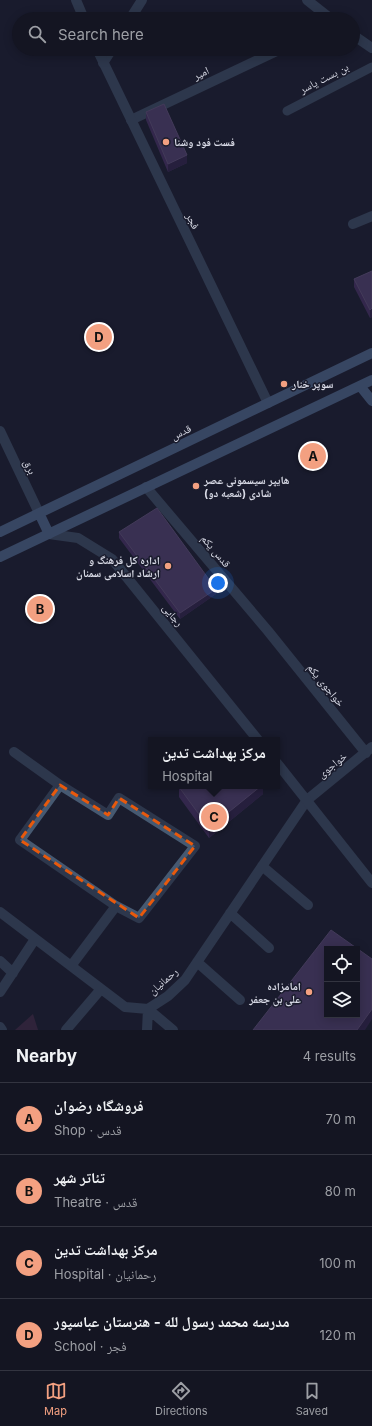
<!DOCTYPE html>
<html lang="en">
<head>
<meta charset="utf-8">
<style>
  :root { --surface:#141522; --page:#1d1e2a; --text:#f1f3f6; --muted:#9d9fa5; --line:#333440; --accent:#f3a081 }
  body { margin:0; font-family:Inter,"Noto Naskh Arabic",sans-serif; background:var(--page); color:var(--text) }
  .controls { position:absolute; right:12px; bottom:12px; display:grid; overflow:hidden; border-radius:0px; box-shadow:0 2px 10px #0003 }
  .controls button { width:36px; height:36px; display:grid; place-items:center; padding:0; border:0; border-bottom:1px solid var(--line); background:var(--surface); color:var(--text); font:20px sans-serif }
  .you { position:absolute; left:218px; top:583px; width:14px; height:14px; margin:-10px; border:3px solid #fff; border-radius:50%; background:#1a73e8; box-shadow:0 0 0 6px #1a73e833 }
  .badge { display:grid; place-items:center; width:26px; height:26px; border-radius:50%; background:var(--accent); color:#111; font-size:13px; font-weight:700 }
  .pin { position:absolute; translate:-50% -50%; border:2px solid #fff; box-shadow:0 1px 4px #0006 }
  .popup { position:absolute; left:148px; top:737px; width:132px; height:52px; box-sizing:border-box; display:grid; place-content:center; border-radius:0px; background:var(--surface); filter:drop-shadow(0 1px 3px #0005); font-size:13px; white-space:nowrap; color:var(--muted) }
  .popup b { font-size:15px; color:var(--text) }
  .popup::after { content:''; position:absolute; left:50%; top:100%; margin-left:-8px; border:8px solid transparent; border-top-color:var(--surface) }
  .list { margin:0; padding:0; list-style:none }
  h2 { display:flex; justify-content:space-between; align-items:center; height:52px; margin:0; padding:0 16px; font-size:17px }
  h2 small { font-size:13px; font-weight:400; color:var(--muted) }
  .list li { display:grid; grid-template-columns:26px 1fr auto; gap:12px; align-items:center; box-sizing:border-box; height:72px; padding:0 16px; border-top:1px solid var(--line) }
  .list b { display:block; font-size:15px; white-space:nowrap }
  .list p { margin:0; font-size:13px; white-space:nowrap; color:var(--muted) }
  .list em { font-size:13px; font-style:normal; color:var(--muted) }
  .icon { flex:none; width:22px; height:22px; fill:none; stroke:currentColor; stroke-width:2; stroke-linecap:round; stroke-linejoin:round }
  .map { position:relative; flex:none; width:372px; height:1030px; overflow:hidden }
  .search { position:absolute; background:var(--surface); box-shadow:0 2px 10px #0003; left:12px; right:12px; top:12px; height:44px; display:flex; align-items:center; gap:10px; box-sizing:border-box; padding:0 14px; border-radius:22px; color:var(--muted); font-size:15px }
  .sheet { height:340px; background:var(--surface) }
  nav { display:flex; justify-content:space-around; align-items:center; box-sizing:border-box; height:56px; border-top:1px solid var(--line); background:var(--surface); font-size:11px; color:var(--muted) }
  nav a { display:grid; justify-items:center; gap:2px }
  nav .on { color:var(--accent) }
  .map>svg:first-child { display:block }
  .green { fill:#4b2d4a }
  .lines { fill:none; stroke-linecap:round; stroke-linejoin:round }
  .service { stroke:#465971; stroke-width:9 }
  .minor { stroke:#465971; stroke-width:10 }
  .tertiary { stroke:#465971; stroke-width:10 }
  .secondary { stroke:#5c7aa2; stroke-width:10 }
  .wall { fill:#533771 }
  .shaded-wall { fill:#362550 }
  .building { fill:#61497e; stroke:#74608e; fill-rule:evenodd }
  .marked { fill:none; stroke:#e8590c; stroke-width:3; stroke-dasharray:8 5; stroke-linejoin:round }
  .poi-dot { fill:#f3a081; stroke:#1a1c2d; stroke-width:1.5 }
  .labels { text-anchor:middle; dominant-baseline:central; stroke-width:3; stroke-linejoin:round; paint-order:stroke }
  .street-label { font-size:11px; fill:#d9dbe7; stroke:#1a1c2d }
  .poi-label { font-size:11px; font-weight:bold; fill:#d9dbe7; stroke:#1a1c2d; text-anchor:start }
</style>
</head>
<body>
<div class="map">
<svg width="372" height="1030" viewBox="0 0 372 1030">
  <rect width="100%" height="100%" fill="#1a1c2d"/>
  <path class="green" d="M33 1014 38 1030H15Z"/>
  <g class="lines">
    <path class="service" d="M287 111 372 67"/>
    <path class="minor" d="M307 0 331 19
      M130 19 142 0
      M353 35 372 48
      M103 63 112 49
      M131 120 281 49
      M353 224 372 216
      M0 431 39 513
      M146 487 268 631 366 753
      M14 752 60 785 20 840 116 906 71 966
      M60 785 108 815 119 798 195 846 139 918 116 906
      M262 866 308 905
      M0 912 125 1007 148 1009 168 996 185 980 307 800 372 747
      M230 913 269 948
      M0 961 13 973
      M197 962 240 1000
      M0 992 35 939
      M148 1009 173 1030
      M0 1027 2 1030
      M66 1030 101 989
      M147 1030 148 1009"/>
    <path class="tertiary" d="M76 0 84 19
      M97 49 268 403
      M49 534 78 538 112 559 258 740
      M277 763 372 883"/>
    <path class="secondary" d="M360 386 372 401
      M39 513 49 534
      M0 532 372 353
      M0 557 372 380"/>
  </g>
  <path class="wall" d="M146 112 187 163 168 172 146 120Z
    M372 271V317L370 318 354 287V279Z
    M119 532 216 594 180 619 119 538Z
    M263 786V794L209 838 179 797V787Z"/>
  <path class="shaded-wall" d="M187 155V163L168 172V164Z
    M372 308V317L370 318V310Z
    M216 589V594L180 619V613Z
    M261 786H263V794L209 838V828Z
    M372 1009V1019L365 1030H357Z"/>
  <path class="building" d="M164 104 187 155 168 164 146 112Z
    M372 271V308L370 310 354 279Z
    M157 508 216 589 180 613 119 532Z
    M179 786H261L209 828 179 787Z
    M331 930 372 959V1009L357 1030H253ZM327 949H357V1015H327Z"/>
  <path d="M0 0H372V1030H0ZM60 785 108 815 119 798 195 846 139 918 20 840Z" fill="#1a1c2d" fill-opacity=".55" fill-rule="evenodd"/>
  <path class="marked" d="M60 785 108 815 119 798 195 846 139 918 20 840Z"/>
  <g class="poi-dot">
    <circle cx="166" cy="142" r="4"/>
    <circle cx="284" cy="384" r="4"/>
    <circle cx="196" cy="486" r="4"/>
    <circle cx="168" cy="566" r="4"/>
    <circle cx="309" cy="992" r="4"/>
  </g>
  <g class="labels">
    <g class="street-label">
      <text transform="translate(201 73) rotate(-25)">امیر</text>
      <text transform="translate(324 78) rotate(-27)">بن بست یاسر</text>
      <text transform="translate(193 221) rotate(64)">فجر</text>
      <text transform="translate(181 432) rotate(-26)">قدس</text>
      <text transform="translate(30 467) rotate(65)">برق</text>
      <text transform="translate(216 551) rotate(50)">قدس یکم</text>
      <text transform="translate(173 615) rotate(51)">رجایی</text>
      <text transform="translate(326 685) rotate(51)">خواجوی یکم</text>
      <text transform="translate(332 765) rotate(-39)">خواجوی</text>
      <text transform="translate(163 981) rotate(-41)">رحمانیان</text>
    </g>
    <g class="poi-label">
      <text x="174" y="142">فست فود وشنا</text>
      <text x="292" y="384">سوپر خنار</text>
      <text x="204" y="480">هایپر سیسمونی عصر<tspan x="204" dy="13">شادی (شعبه دو)</tspan></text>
      <text x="160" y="560" text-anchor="end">اداره کل فرهنگ و<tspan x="160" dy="13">ارشاد اسلامی سمنان</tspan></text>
      <text x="301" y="986" text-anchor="end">امامزاده<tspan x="301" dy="13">علی بن جعفر</tspan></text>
    </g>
  </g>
</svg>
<div class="controls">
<button><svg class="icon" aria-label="locate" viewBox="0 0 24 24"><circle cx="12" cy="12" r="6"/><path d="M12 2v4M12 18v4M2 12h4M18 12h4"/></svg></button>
<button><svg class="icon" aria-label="layers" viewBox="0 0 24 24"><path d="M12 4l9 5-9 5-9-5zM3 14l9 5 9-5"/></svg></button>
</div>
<div class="you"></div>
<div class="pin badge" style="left:313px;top:456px">A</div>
<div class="pin badge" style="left:40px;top:609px">B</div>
<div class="pin badge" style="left:214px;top:817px">C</div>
<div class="popup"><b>مرکز بهداشت تدین</b>Hospital</div>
<div class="pin badge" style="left:99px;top:337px">D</div>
<div class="search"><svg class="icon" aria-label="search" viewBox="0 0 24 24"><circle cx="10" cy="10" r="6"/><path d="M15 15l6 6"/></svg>Search here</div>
</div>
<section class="sheet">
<h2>Nearby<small>4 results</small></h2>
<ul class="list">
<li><span class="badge">A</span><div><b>فروشگاه رضوان</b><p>Shop · قدس</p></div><em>70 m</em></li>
<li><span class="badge">B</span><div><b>تئاتر شهر</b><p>Theatre · قدس</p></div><em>80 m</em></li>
<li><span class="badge">C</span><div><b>مرکز بهداشت تدین</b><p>Hospital · رحمانیان</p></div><em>100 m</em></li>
<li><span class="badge">D</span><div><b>مدرسه محمد رسول لله - هنرستان عباسپور</b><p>School · فجر</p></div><em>120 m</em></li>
</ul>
</section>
<nav>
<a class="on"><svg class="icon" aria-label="map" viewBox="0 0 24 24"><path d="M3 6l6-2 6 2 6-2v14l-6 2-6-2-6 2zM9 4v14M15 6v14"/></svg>Map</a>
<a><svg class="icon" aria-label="directions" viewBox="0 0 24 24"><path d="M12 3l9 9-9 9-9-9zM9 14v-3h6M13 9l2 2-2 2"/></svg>Directions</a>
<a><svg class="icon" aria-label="saved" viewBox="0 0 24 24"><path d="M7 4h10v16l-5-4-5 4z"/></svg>Saved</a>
</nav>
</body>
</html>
